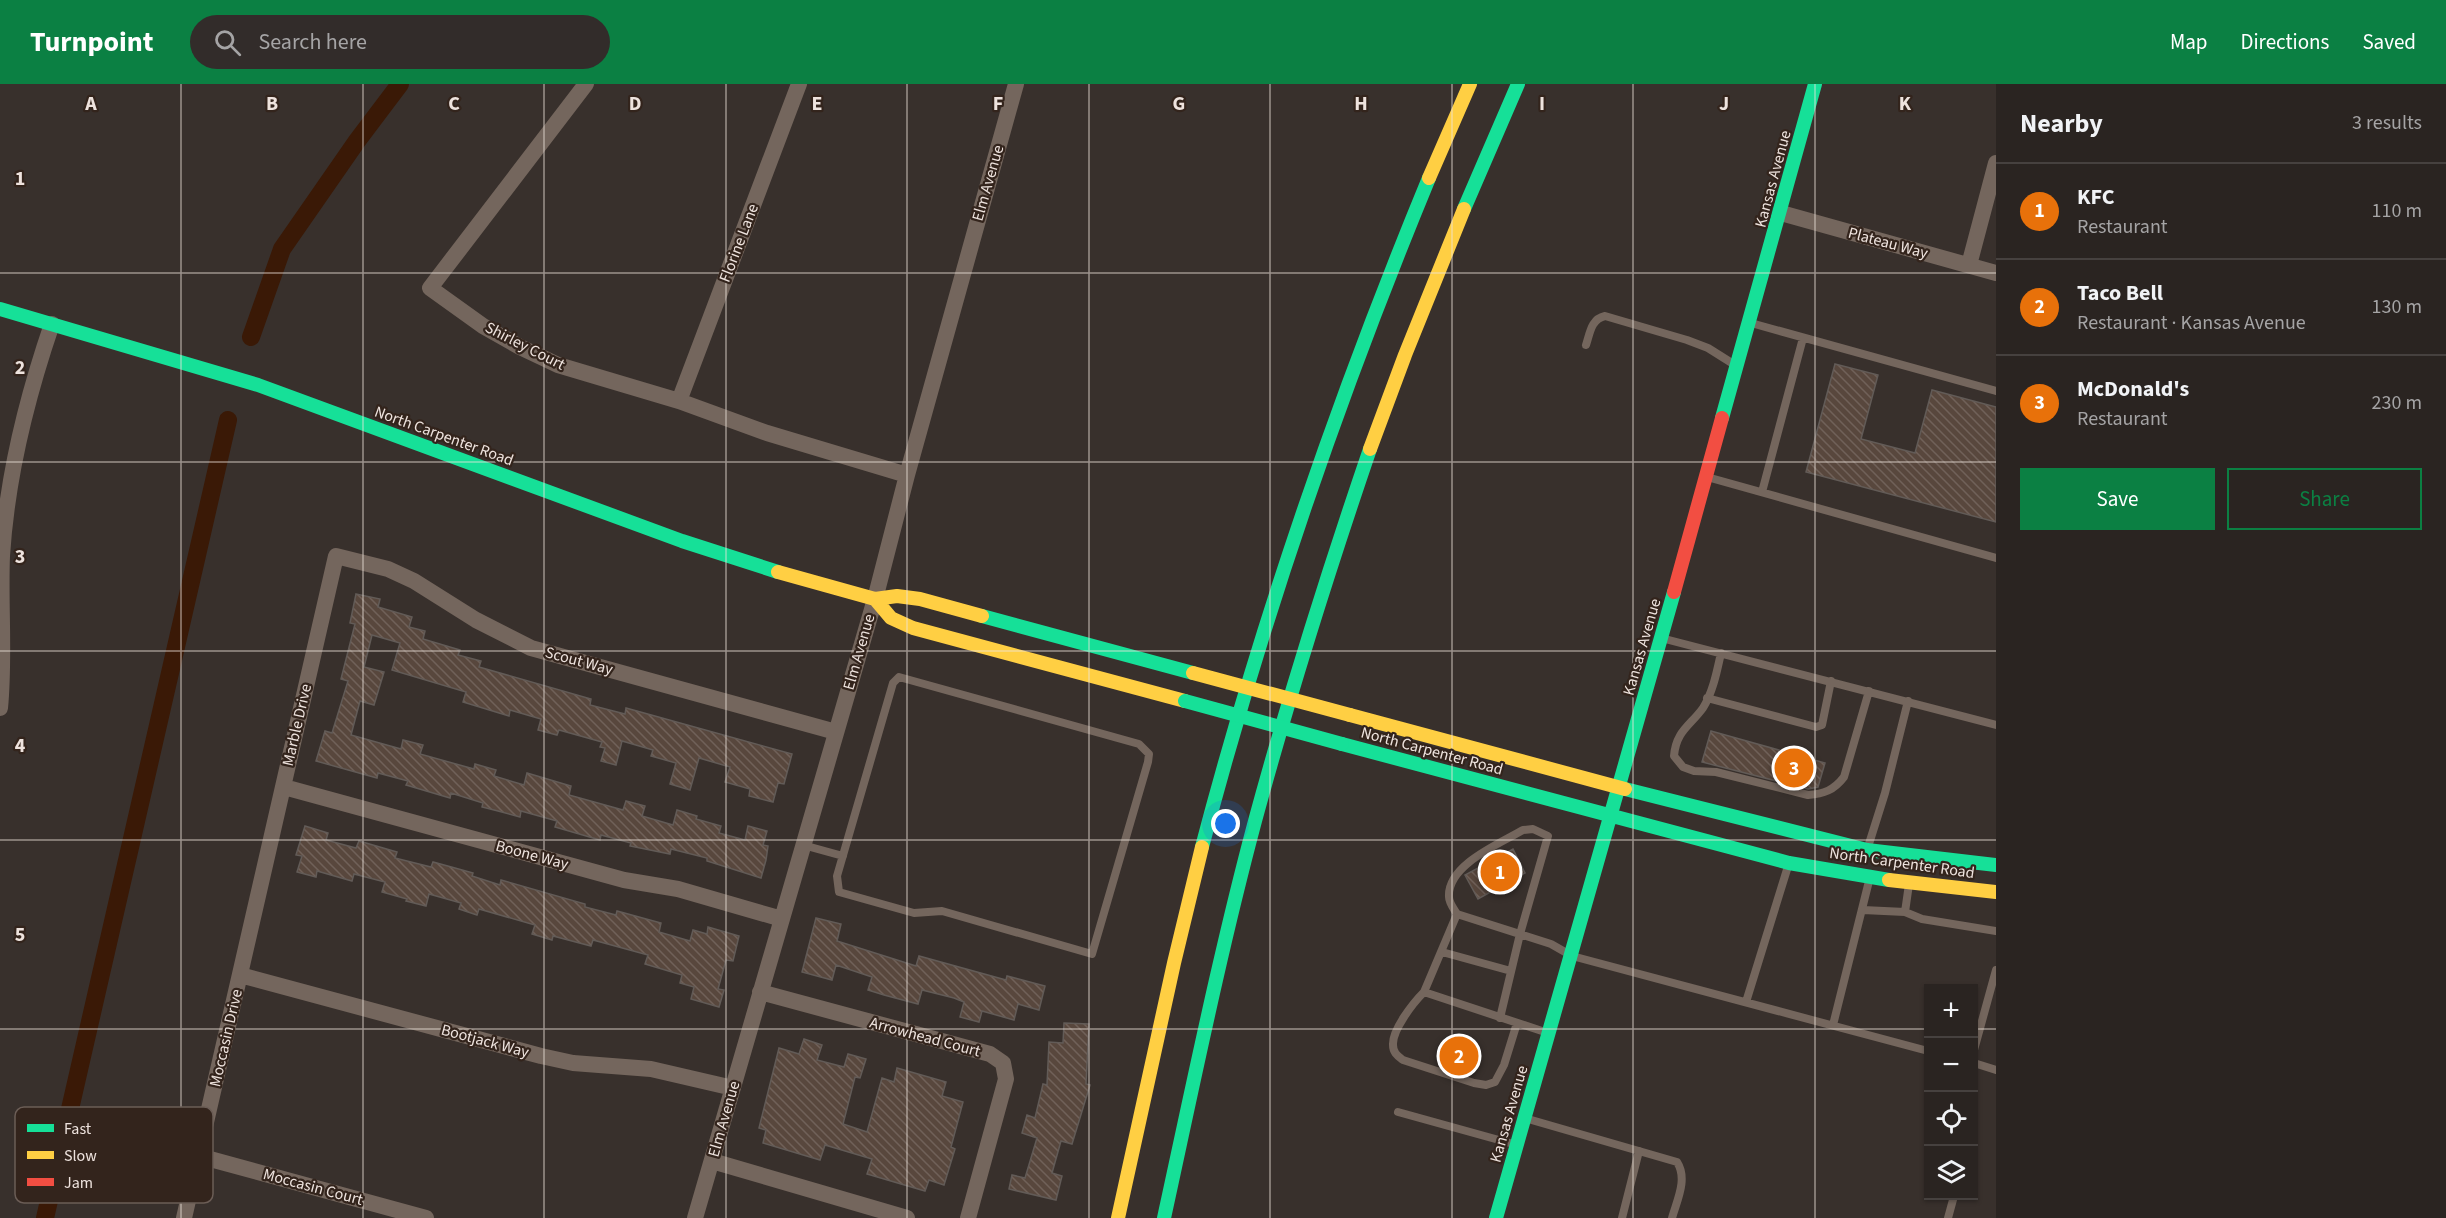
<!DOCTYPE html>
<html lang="en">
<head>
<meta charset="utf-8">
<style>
  :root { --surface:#2a2421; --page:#322c2a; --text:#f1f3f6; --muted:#a5a4a5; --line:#46413f; --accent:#0b8043 }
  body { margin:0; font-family:"Source Sans 3",sans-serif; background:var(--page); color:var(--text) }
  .controls { position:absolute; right:18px; bottom:18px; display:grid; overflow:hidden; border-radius:0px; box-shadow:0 2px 4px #0004 }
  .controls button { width:54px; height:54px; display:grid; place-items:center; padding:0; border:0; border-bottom:2px solid var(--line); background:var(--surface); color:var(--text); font:30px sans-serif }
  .you { position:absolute; left:1226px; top:740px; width:21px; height:21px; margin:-15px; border:4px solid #fff; border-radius:50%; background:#1a73e8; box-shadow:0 0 0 9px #1a73e833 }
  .badge { display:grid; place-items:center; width:39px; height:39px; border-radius:50%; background:var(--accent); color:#fff; font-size:20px; font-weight:700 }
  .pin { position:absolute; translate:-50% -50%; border:3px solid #fff; box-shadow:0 2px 6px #0006 }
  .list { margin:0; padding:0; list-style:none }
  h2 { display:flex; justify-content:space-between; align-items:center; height:78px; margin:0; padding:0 24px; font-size:26px }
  h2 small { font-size:20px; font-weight:400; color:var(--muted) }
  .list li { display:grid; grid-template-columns:39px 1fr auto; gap:18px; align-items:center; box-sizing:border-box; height:96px; padding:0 24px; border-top:2px solid var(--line) }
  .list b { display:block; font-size:22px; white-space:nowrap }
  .list p { margin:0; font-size:20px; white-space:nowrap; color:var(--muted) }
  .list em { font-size:20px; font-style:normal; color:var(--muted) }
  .actions { display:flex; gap:12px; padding:18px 24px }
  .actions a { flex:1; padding:14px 0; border:2px solid var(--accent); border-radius:0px; text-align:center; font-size:21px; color:var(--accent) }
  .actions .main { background:var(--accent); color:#fff }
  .icon { flex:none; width:33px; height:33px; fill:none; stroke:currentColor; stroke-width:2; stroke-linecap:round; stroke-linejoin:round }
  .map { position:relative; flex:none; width:1996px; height:1134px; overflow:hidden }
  header { display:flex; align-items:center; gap:36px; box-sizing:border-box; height:84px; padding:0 30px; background:var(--accent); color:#fff }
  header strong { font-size:28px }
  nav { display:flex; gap:33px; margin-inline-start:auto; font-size:21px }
  .search { width:420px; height:54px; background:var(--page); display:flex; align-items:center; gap:15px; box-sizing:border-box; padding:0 21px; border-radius:33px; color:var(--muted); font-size:22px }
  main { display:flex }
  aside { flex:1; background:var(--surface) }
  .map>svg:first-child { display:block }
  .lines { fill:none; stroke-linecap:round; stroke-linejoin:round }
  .canal { stroke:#3a1906; stroke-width:18 }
  .building { fill:url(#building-back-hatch); stroke:#625b57; stroke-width:1.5 }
  .lane { stroke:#74665d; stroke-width:8 }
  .street { stroke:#74665d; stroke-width:16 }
  .fast { stroke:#16e098; stroke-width:14 }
  .slow { stroke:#ffcf43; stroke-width:14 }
  .jam { stroke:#f24e42; stroke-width:14 }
  .fast-bridge { stroke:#16e098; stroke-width:14 }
  .slow-bridge { stroke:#ffcf43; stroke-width:14 }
  .grid { fill:none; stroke:#eee3de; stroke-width:1.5; stroke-opacity:0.55 }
  .labels { text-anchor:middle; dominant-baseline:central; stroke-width:4.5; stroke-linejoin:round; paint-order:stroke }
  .street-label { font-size:16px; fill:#eee3de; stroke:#33241c }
  .key { fill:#33241c; stroke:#6b5d56; stroke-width:1.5 }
  .key-label { font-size:16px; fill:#eee3de }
  .grid-label { font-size:20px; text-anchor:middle; font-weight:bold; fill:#eee3de; stroke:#33241c; stroke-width:4.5; stroke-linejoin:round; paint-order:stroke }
</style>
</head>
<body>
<header>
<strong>Turnpoint</strong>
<div class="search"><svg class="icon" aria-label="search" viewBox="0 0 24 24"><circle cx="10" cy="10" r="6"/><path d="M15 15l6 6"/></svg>Search here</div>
<nav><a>Map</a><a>Directions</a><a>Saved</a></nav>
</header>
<main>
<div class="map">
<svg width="1996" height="1134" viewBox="0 0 1996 1134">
  <defs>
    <pattern id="building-back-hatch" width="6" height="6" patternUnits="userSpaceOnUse" patternTransform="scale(1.5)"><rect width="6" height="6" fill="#58473d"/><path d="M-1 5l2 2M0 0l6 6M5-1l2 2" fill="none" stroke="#706159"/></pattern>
  </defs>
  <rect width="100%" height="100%" fill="#38302c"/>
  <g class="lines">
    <path class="canal" d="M251 253 282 165 357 57 400 0
      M45 1134 228 336"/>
  </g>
  <path class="building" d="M1835 280 1878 291 1861 355 1915 369 1932 306 1996 323V438L1806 388Z
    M356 510 380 515 378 523 412 533 409 543 425 547 423 555 460 566 458 571 481 577 479 583 591 615 590 621 625 630 626 624 792 670 784 700 778 699 773 718 749 712 750 705 725 698 730 683 699 674 690 706 670 700 676 679 651 672 653 666 622 657 616 681 601 677 605 664 600 663 602 658 559 646 557 651 538 646 541 635 510 626 509 632 463 618 466 608 392 586 400 559 372 551 364 583 384 588 374 621 360 617 351 651 401 665 403 656 423 661 420 670 474 685 475 680 496 686 494 692 524 701 527 689 571 702 569 711 623 726 626 717 645 722 642 732 673 741 677 726 697 732 696 735 721 742 719 749 745 756 748 742 767 747 763 761 768 762 766 776 761 794 707 777V774L671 765 670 770 630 762 631 759 601 751 600 756 555 743 557 737 521 727 520 733 498 727 482 723 483 719 451 709 450 714 406 701 408 697 378 689 377 694 316 677 325 647 332 649 348 597 341 595 355 540 350 539Z
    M1711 647 1825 679 1818 703 1808 705 1702 678Z
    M305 742 328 749 326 756 356 764 359 757 397 768 395 774 431 783 433 778 455 784 473 789 472 792 500 801 501 796 585 820V823L616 831 617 827 661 839 659 848 690 857 693 846 707 850 708 843 739 852 733 877 726 876 718 905 724 906 719 923 691 915 694 903 680 899 682 891 645 880 648 871 593 856 591 862 553 852 552 856 532 850 535 841 479 825 477 831 459 825 461 819 429 810 426 822 406 817 407 815 382 808 385 798 354 790 352 797 317 787 316 793 297 788 302 772 296 771Z
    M1513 765 1525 789 1478 815 1465 791Z
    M816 834 841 840 837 857 916 882 919 872 1006 896 1007 892 1045 902 1039 926 1018 920 1014 936 982 927 979 938 960 933 964 918 954 914 922 906 918 920 884 911 868 906 872 893 836 881 832 896 802 888Z
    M1064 939 1089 940 1086 1000 1090 1001 1072 1060 1061 1057 1052 1089 1062 1092 1056 1116 1009 1105 1012 1091 1025 1094 1037 1054 1022 1049 1027 1031 1035 1034 1043 1000 1047 1001 1049 958 1063 959Z
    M804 955 822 961 817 976 844 983 848 970 866 975 860 994 855 993 843 1040 867 1048 882 994 894 998 897 984 946 998 942 1012 963 1018 951 1063 955 1065 944 1101 929 1096 925 1107 867 1090 872 1075 825 1061 820 1076 763 1059 766 1046 759 1044 779 964 799 970Z"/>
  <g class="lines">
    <path class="lane" d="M1751 239 1996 307
      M1586 261C1590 249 1591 235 1605 232L1687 256 1708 264 1735 281
      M1707 393 1996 474
      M1762 408 1803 254
      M1665 555 1996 641
      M1721 569C1717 587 1713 608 1703 624 1690 642 1676 647 1674 672L1683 683 1694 687 1716 688 1808 711C1824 710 1834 706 1844 693L1869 607
      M899 593 1139 660 1149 670 1148 678 1092 870 942 827 914 829 839 808 837 792 893 599Z
      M1707 614 1816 643 1822 641 1831 597
      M803 761 843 772
      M1868 763 1885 709 1908 617
      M1909 800 1905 828 1922 835 1996 847
      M1863 826 1905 828
      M1457 830C1454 825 1449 819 1449 813 1447 781 1499 760 1523 746L1533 745 1548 752 1520 850 1500 934
      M1442 868 1511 887
      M1424 908C1413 919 1392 946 1393 961 1393 969 1398 972 1403 976L1474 999 1486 1001 1495 998 1504 981 1517 939
      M1746 918 1789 779
      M1833 941 1869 797
      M1548 949 1424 908 1457 830 1551 860 1572 872 1928 967
      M1974 966 1996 886
      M1974 979 1996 986
      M1398 1028 1517 1061
      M1528 1035 1677 1078C1688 1095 1677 1116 1672 1134
      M1622 1134 1639 1067
      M1948 1134 1954 1112"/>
    <path class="street" d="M586 0 430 204 483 242 520 263 558 281 679 317 767 349 907 391
      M1781 129 1996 189
      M1969 181 1996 79
      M679 317 799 0
      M0 624C5 573 0 522 2 472 7 392 26 316 52 240
      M284 703 624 796 678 805 782 835
      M240 891 541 972 573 979 651 985 733 1004
      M760 908 990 970 1003 979 1006 995 968 1134
      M199 1072 426 1134
      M712 1077 907 1134
      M184 1134 336 472 388 485 414 497 476 536 531 564 836 648
      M695 1134 875 515 907 391 1016 0"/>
    <path class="fast" d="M1464 125 1518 0
      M0 225 258 301 682 457 778 488
      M1722 334 1815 0
      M982 532 1193 589
      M1342 660 1789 779 1889 796
      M1625 705 1867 766 1996 781
      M1202 763C1262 535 1339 312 1429 94
      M1164 1134C1193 1001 1220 868 1255 737 1289 612 1328 488 1370 365
      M1496 1134 1674 508"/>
    <path class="slow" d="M1429 94 1470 0
      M1370 365 1405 271 1464 125
      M778 488 875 515 897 512 920 515 982 532
      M875 515 891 534 913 544 1185 617
      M1350 631 1625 705
      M1889 796 1996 808
      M1118 1134 1174 879 1202 763"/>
    <path class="jam" d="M1674 508 1722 334"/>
    <path class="fast-bridge" d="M1185 617 1342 660"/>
    <path class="slow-bridge" d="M1193 589 1350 631"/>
  </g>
  <path class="grid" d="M181 0V1134M363 0V1134M544 0V1134M726 0V1134M907 0V1134M1089 0V1134M1270 0V1134M1452 0V1134M1633 0V1134M1815 0V1134M0 189H1996M0 378H1996M0 567H1996M0 756H1996M0 945H1928M1974 945H1996"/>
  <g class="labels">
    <g class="street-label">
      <text transform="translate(1773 95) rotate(-75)">Kansas Avenue</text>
      <text transform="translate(988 99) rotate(-74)">Elm Avenue</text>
      <text transform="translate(739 159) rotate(-69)">Florine Lane</text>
      <text transform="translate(1888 159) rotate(15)">Plateau Way</text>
      <text transform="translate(525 262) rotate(27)">Shirley Court</text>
      <text transform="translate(444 352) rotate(20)">North Carpenter Road</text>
      <text transform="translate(1642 563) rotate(-74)">Kansas Avenue</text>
      <text transform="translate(859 568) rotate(-74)">Elm Avenue</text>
      <text transform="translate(579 577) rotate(15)">Scout Way</text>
      <text transform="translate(297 641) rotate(-77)">Marble Drive</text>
      <text transform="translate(1432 667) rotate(15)">North Carpenter Road</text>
      <text transform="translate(532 771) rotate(15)">Boone Way</text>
      <text transform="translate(1902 779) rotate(8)">North Carpenter Road</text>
      <text transform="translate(925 953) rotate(15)">Arrowhead Court</text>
      <text transform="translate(226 954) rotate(-77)">Moccasin Drive</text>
      <text transform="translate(485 957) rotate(15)">Bootjack Way</text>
      <text transform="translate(1509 1030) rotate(-74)">Kansas Avenue</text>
      <text transform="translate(724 1035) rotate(-74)">Elm Avenue</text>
      <text transform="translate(313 1103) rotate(15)">Moccasin Court</text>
    </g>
  </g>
  <rect x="15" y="1023" width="198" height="96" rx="9" class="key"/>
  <rect x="27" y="1040" width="27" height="8" fill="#16e098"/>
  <rect x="27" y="1067" width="27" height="8" fill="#ffcf43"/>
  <rect x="27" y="1094" width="27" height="8" fill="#f24e42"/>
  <g class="key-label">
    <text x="64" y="1050">Fast</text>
    <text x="64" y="1077">Slow</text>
    <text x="64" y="1104">Jam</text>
  </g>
  <g class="grid-label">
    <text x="91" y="26">A</text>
    <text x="272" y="26">B</text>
    <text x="454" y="26">C</text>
    <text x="635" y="26">D</text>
    <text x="817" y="26">E</text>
    <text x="998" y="26">F</text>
    <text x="1179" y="26">G</text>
    <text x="1361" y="26">H</text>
    <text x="1542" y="26">I</text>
    <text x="1724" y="26">J</text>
    <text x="1905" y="26">K</text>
    <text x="20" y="101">1</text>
    <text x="20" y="290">2</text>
    <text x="20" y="479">3</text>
    <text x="20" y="668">4</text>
    <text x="20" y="857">5</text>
  </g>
</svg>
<div class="controls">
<button>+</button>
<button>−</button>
<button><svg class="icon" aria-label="locate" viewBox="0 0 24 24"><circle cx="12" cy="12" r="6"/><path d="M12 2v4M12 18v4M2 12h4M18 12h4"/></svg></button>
<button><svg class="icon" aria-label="layers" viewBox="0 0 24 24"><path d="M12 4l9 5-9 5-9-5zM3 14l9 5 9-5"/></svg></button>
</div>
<div class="you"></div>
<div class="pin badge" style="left:1500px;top:788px;background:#e8710a">1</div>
<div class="pin badge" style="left:1459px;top:972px;background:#e8710a">2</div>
<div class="pin badge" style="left:1794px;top:684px;background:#e8710a">3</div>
</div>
<aside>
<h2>Nearby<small>3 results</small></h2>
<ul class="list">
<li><span class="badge" style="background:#e8710a">1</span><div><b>KFC</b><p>Restaurant</p></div><em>110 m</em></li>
<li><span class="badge" style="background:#e8710a">2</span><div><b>Taco Bell</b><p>Restaurant · Kansas Avenue</p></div><em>130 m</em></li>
<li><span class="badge" style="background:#e8710a">3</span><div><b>McDonald's</b><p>Restaurant</p></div><em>230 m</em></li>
</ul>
<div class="actions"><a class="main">Save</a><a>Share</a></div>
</aside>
</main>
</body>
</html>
